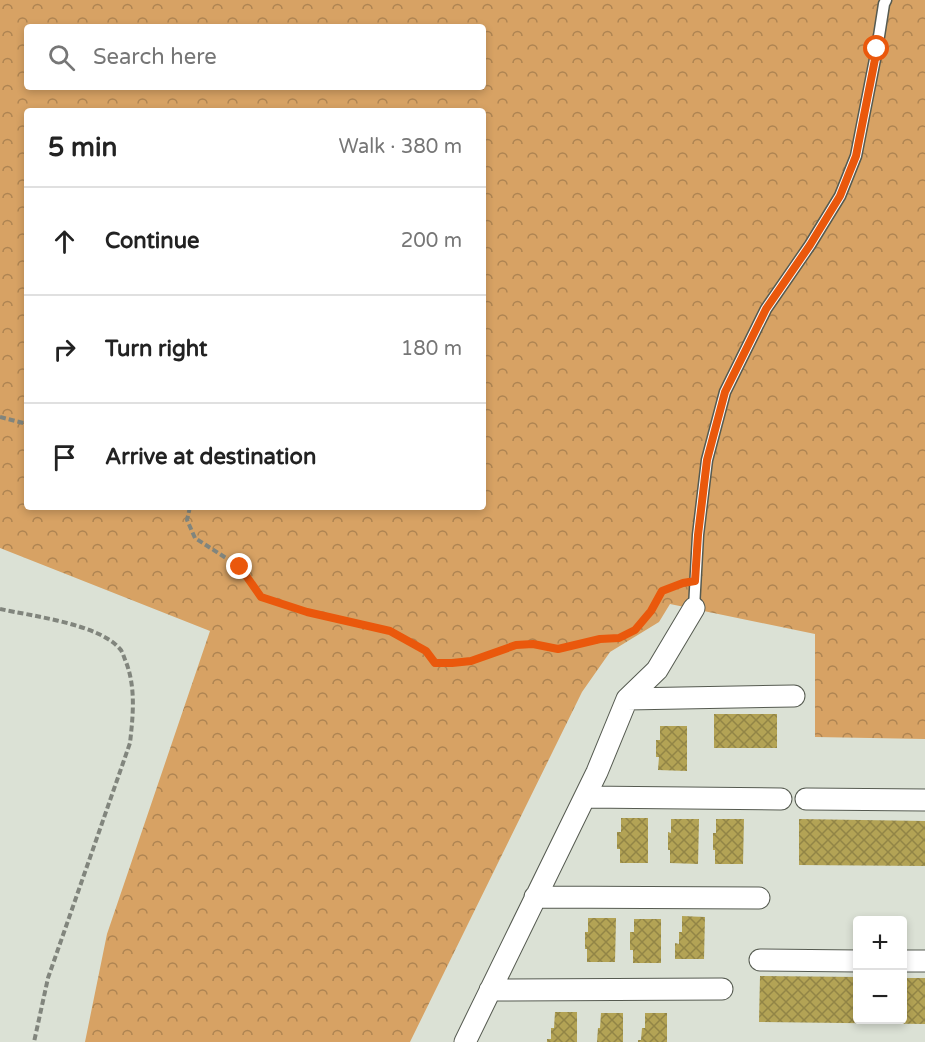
<!DOCTYPE html>
<html lang="en">
<head>
<meta charset="utf-8">
<style>
  :root { --surface:#fff; --page:#f2f2f2; --text:#222; --muted:#767676; --line:#e0e0e0 }
  body { margin:0; font-family:"Varela Round",sans-serif; background:var(--page); color:var(--text) }
  .controls { position:absolute; right:18px; bottom:18px; display:grid; overflow:hidden; border-radius:6px; box-shadow:0 3px 9px #0003 }
  .controls button { width:54px; height:54px; display:grid; place-items:center; padding:0; border:0; border-bottom:2px solid var(--line); background:var(--surface); color:var(--text); font:30px sans-serif }
  .stop { position:absolute; width:18px; height:18px; margin:-14px; border:4px solid #ea580c; border-radius:50%; background:#fff }
  .stop.end { background:#ea580c; border-color:#fff; box-shadow:0 2px 6px #0008 }
  .list { margin:0; padding:0; list-style:none }
  h2 { display:flex; justify-content:space-between; align-items:center; height:78px; margin:0; padding:0 24px; font-size:26px }
  h2 small { font-size:20px; font-weight:400; color:var(--muted) }
  .list li { display:grid; grid-template-columns:39px 1fr auto; gap:18px; align-items:center; box-sizing:border-box; height:108px; padding:0 24px; border-top:2px solid var(--line) }
  .list b { display:block; font-size:22px; white-space:nowrap }
  .list em { font-size:20px; font-style:normal; color:var(--muted) }
  .icon { flex:none; width:33px; height:33px; fill:none; stroke:currentColor; stroke-width:2; stroke-linecap:round; stroke-linejoin:round }
  .map { position:relative; flex:none; width:925px; height:1042px; overflow:hidden }
  .search { position:absolute; background:var(--surface); box-shadow:0 3px 9px #0003; left:24px; top:24px; width:462px; height:66px; display:flex; align-items:center; gap:15px; box-sizing:border-box; padding:0 21px; border-radius:6px; color:var(--muted); font-size:22px }
  .panel { position:absolute; background:var(--surface); box-shadow:0 3px 9px #0003; left:24px; top:108px; width:462px; height:402px; border-radius:6px }
  .map>svg:first-child { display:block }
  .forest { fill:url(#forest-crowns); fill-rule:evenodd }
  .building { fill:url(#building-cross-hatch) }
  .lines { fill:none; stroke-linecap:round; stroke-linejoin:round }
  .lane-casing { stroke:#555a50; stroke-width:13 }
  .street-casing { stroke:#555a50; stroke-width:23 }
  .path { stroke:#81857d; stroke-width:4; stroke-dasharray:6 3; stroke-linecap:butt }
  .lane { stroke:#fff; stroke-width:10 }
  .street { stroke:#fff; stroke-width:21 }
  .route { stroke:#ea580c; stroke-width:8 }
</style>
</head>
<body>
<div class="map">
<svg width="925" height="1042" viewBox="0 0 925 1042">
  <defs>
    <pattern id="forest-crowns" width="20" height="18" patternUnits="userSpaceOnUse" patternTransform="scale(1.5)"><rect width="20" height="18" fill="#d7a264"/><path d="M2 6a3 3 0 1 1 6 0M12 15a3 3 0 1 1 6 0" fill="none" stroke="#ae8452"/></pattern>
    <pattern id="building-cross-hatch" width="8" height="8" patternUnits="userSpaceOnUse" patternTransform="scale(1.5)"><rect width="8" height="8" fill="#b3a355"/><path d="M0 0l8 8M0 8l8-8" fill="none" stroke="#928546"/></pattern>
  </defs>
  <rect width="100%" height="100%" fill="#dbe1d5"/>
  <path class="forest" d="M0 0H925V739L815 737V634L670 604 659 622 610 652 582 692 410 1042H85L107 934 210 631 0 548ZM27 27H483V87H27ZM27 111H483V507H27Z"/>
  <path class="building" d="M714 714H777V748H714Z
    M660 726H687V771L658 770 659 757H656V740H660Z
    M621 818H648V863H620V849H617V832H621Z
    M671 819H699L698 864 670 863V850H668V832L671 833Z
    M716 819H744L743 864H715V850H713V833H716Z
    M799 819 925 821V866L799 865Z
    M682 916 705 917 704 959H675V943L679 944V932H682Z
    M588 918H616L615 962H587V949H585V932H588Z
    M634 919H661V963H633V950H630V932H634Z
    M760 976 858 977V1020H902V978H925V1024L759 1022Z
    M555 1012H577V1042H547V1039H551V1028H554Z
    M601 1013H623V1042H597L598 1028H600Z
    M645 1013H667V1042H638V1040H641L642 1028H645Z"/>
  <g class="lines">
    <g class="lane-casing">
      <path id="lane" d="M694 608 698 535 707 460 725 392 766 309 810 245 840 196 856 156 877 49 884 4 886 0"/>
    </g>
    <g class="street-casing">
      <path id="street" d="M627 699 794 696
        M585 797 781 799
        M806 799 925 800
        M535 897 759 898
        M760 960 858 961
        M902 961H925
        M490 990 722 989
        M465 1042 597 772 627 699 657 670 694 608"/>
    </g>
    <path class="path" d="M0 417 27 424
      M190 507 187 520 195 538 240 567 261 597 307 612 390 631 426 651 435 663 471 661 516 645 533 644 558 649 600 639 619 638 635 630 651 611 662 591 683 583
      M0 609C32 616 99 624 120 649 123 652 124 658 126 662 136 688 133 716 130 743L48 978 34 1042"/>
    <use href="#lane" class="lane"/>
    <use href="#street" class="street"/>
  </g>
  <g class="lines">
    <path class="route" d="M240 567 261 597 307 612 390 631 426 651 435 663H452L471 661 516 645 533 644 558 649 600 639 619 638 635 630 651 611 662 591 683 583 695 581 698 535 707 460 725 392 766 309 810 245 840 196 856 156 877 49"/>
  </g>
</svg>
<div class="controls">
<button>+</button>
<button>−</button>
</div>
<div class="stop" style="left:877px;top:49px"></div>
<div class="stop end" style="left:240px;top:567px"></div>
<div class="search"><svg class="icon" aria-label="search" viewBox="0 0 24 24"><circle cx="10" cy="10" r="6"/><path d="M15 15l6 6"/></svg>Search here</div>
<section class="panel">
<h2>5 min<small>Walk · 380 m</small></h2>
<ul class="list">
<li><svg class="icon" aria-label="ahead" viewBox="0 0 24 24"><path d="M12 20V5M6 11l6-6 6 6"/></svg><div><b>Continue</b></div><em>200 m</em></li>
<li><svg class="icon" aria-label="right" viewBox="0 0 24 24"><path d="M7 20v-9h11M14 6l5 5-5 5"/></svg><div><b>Turn right</b></div><em>180 m</em></li>
<li><svg class="icon" aria-label="arrive" viewBox="0 0 24 24"><path d="M6 21V4h12l-3 4 3 4H6"/></svg><div><b>Arrive at destination</b></div></li>
</ul>
</section>
</div>
</body>
</html>
